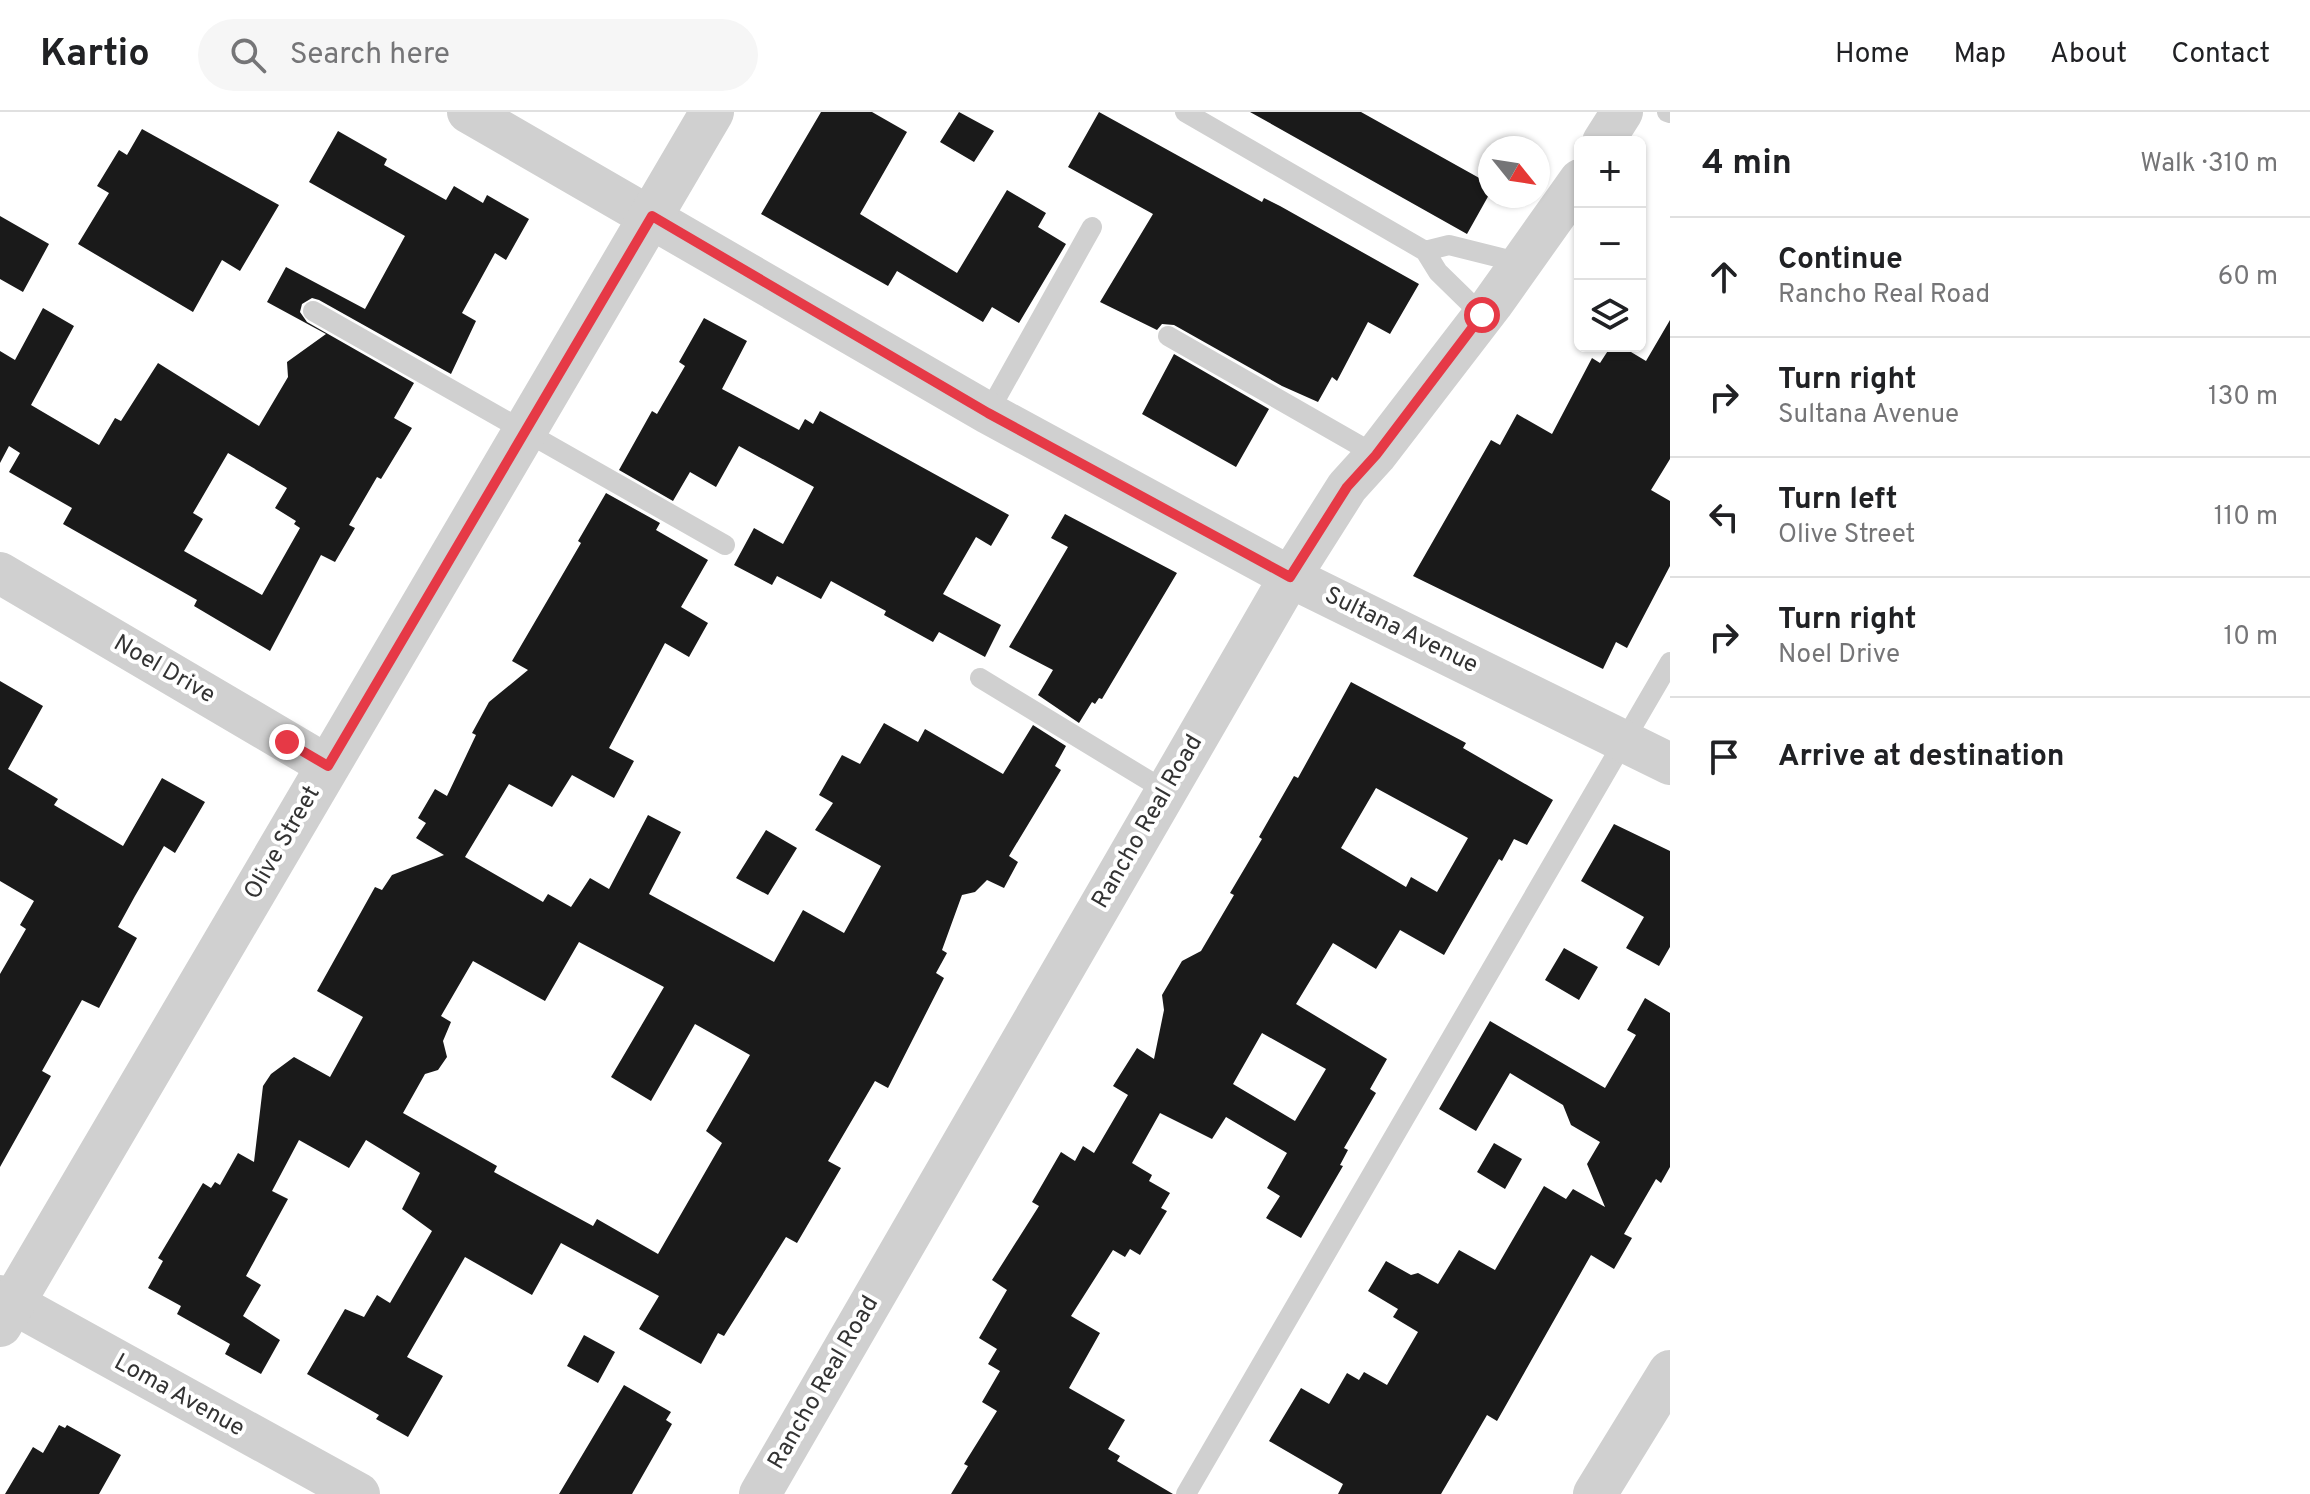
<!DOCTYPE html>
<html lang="en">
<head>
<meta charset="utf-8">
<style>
  :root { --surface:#fff; --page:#f6f6f6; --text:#202124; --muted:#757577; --line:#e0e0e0 }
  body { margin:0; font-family:Overpass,sans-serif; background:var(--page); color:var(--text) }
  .controls { position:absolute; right:24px; top:24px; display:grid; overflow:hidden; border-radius:12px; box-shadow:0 2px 6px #0004 }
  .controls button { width:72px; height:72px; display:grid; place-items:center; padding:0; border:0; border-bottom:2px solid var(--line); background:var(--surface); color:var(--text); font:40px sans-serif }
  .compass { position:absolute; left:1478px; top:24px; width:72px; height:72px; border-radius:50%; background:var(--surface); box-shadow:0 2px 6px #0004; rotate:120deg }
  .stop { position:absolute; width:24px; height:24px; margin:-18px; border:6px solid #e63946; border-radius:50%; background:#fff }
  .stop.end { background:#e63946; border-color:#fff; box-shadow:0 2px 8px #0008 }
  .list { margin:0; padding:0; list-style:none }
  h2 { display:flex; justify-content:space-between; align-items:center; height:104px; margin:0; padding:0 32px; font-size:34px }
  h2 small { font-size:26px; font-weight:400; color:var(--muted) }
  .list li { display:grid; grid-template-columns:52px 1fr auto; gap:24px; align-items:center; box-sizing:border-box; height:120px; padding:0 32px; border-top:2px solid var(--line) }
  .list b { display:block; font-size:30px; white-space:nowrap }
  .list p { margin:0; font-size:26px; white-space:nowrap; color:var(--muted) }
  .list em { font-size:26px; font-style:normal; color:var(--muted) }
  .icon { flex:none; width:44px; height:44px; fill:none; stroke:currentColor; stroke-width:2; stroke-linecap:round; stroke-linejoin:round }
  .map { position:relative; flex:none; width:1670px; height:1382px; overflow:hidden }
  header { display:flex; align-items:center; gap:48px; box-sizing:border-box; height:112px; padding:0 40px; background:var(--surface); border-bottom:2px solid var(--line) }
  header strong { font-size:38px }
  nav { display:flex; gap:44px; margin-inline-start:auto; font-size:28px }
  .search { width:560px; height:72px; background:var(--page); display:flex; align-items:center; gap:20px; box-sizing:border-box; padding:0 28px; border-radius:44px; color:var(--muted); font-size:30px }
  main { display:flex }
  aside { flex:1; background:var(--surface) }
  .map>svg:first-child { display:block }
  .building { fill:#1a1a1a; fill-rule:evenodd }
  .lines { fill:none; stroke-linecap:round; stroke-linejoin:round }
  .service { stroke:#d0d0d0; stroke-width:20 }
  .minor { stroke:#d0d0d0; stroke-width:42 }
  .tertiary { stroke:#d0d0d0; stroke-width:44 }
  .route { stroke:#e63946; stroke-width:10 }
  .labels { text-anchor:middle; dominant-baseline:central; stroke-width:8; stroke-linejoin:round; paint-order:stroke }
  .street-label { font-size:24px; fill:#333; stroke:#fff }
</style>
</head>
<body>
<header>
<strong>Kartio</strong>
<div class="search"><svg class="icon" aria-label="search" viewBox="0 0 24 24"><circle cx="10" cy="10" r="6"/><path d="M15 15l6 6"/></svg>Search here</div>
<nav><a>Home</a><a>Map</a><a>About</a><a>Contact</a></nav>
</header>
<main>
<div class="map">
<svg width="1670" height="1382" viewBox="0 0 1670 1382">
  <rect width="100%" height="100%" fill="#fff"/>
  <path class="building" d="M821 0H872L907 20 860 102 957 161 1007 78 1046 101 1038 115 1066 132 1019 211 992 195 983 210 897 159 888 174 761 102Z
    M959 0 994 19 974 50 940 30Z
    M1099 0 1262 90 1264 86 1280 94 1419 172 1390 222 1368 210 1337 269 1332 265 1318 290 1282 274 1174 213 1162 212 1157 218 1100 190 1153 102 1068 55Z
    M1250 0H1361L1490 72V81L1467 122Z
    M142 17 279 93 240 159 222 148 193 200 78 132 109 81 97 74 119 38 127 43Z
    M338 19 387 47 384 53 446 88 454 74 483 91 487 83 529 107 506 148 495 141 462 201 476 209 451 262 319 188 312 186 302 192 300 200 307 210 414 271 394 306 412 316 381 367 377 365 349 413 355 416 335 450 321 443 270 539 194 494 197 488 63 412 72 396 9 360 20 341 9 334 0 351V239L15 248 43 196 74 214 31 293 99 333 115 306 121 309 158 251 259 314 288 265 287 250 326 222 267 190 286 155 365 197 405 124 309 70ZM228 341 287 376 275 396 296 409 294 412 300 416 262 483 184 439 203 407 193 401Z
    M0 104 49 132 23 180 0 167Z
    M704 206 747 229 722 277 799 318 805 307 813 312 820 299 1009 403 991 434 976 425 943 482 1001 513 985 545 939 520 933 530 884 503 886 499 831 469 821 487 777 464 772 473 734 453 754 416 783 432 814 375 739 334 716 375 690 360 673 389 619 358 652 299 657 302 685 254 679 250Z
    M1670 208V347L1651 378 1670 389V454L1627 536 1616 530 1603 557 1413 464 1491 328 1500 333 1517 302 1552 322 1592 246 1600 251 1611 234H1621L1646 249Z
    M1174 242 1269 297 1236 355 1142 302Z
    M606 381 660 411 656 418 708 448 681 495 708 511 689 545 665 531 609 636 634 649 614 686 572 663 552 695 509 672 465 745 543 790 548 782 571 795 590 766 609 777 648 703 681 720 649 782 774 850 803 798 844 821 881 754 815 718 833 691 819 683 842 643 860 652 884 611 918 630 925 617 1003 662 1033 613 1066 634 1055 654 1061 658 1009 744 1018 750 1004 776 987 768 975 780 962 783 942 838 947 841 936 861 944 866 888 976 875 969 828 1049 841 1056 797 1131 786 1125 724 1224 718 1221 701 1252 639 1217 659 1184 561 1131 532 1183 465 1145 407 1245 443 1264 408 1325 376 1307 379 1303 307 1262 345 1197 364 1205 377 1183 390 1191 432 1119 402 1097 420 1061 366 1028 349 1056 299 1028 272 1079 288 1087 246 1164 261 1173 243 1204 280 1228 261 1262 225 1242 230 1232 177 1202 181 1194 148 1176 163 1149 158 1146 203 1071 211 1076 215 1070 220 1073 238 1041 254 1050 263 974 271 962 294 945 330 965 363 905 317 879 375 775 382 778 392 763 444 743 416 726 426 711 418 706 435 677 447 684 476 623 472 621 489 590 528 558 512 549 581 431 578 429ZM579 830 664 875 611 965 651 989 695 912 750 943 706 1019 722 1031 658 1142 597 1107 593 1114 494 1060 497 1054 403 1001 425 962 438 958 447 945 443 929 451 910 441 904 473 849 545 889Z
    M1065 402 1177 461 1102 587 1099 586 1095 592 1092 590 1079 611 1038 583 1053 558 1009 535 1068 435 1051 426Z
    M0 569 43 594 8 657 58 687 54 693 123 734 162 666 205 690 175 741 164 734 135 784 118 815 137 826 99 896 82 888 42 959 51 964 0 1055V862L26 817 20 813 34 789 0 769Z
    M1351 570 1466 631 1463 636 1553 688 1527 733 1514 727 1502 749 1499 747 1444 843 1400 818 1376 857 1333 831 1296 892 1387 947 1370 977 1376 981 1344 1036 1348 1038 1340 1053 1343 1054 1301 1126 1266 1106 1280 1084 1267 1076 1287 1041 1226 1005 1212 1027 1160 1001 1132 1051 1152 1063 1149 1069 1170 1081 1161 1096 1167 1099 1140 1143 1130 1137 1125 1145 1113 1138 1071 1204 1100 1221 1069 1276 1125 1308 1108 1337 1120 1344 1117 1349 1173 1382H951L968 1354 964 1352 997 1299 982 1290 1000 1259 988 1252 997 1237 979 1226 1007 1178 992 1168 1039 1094 1032 1090 1061 1040 1075 1049 1083 1034 1094 1041 1128 983 1113 974 1137 936 1154 947 1164 898 1162 883 1182 849 1201 839 1234 783 1230 781 1262 727 1259 725 1294 664 1298 666ZM1376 676 1468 726 1437 780 1411 765 1406 775 1341 736ZM1262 921 1326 957 1295 1009 1233 972Z
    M1614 712 1670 739V835L1659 854 1626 836 1644 805 1581 769Z
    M766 718 797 736 768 783 736 766Z
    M1564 836 1598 855 1579 888 1545 868Z
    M1645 886 1670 901V1055L1661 1071 1656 1067 1624 1122 1632 1126 1614 1157 1591 1143 1497 1309 1487 1303 1441 1382H1338L1343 1372 1269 1329 1301 1276 1329 1292 1347 1261 1359 1268 1364 1260 1387 1273 1418 1220 1393 1205 1398 1197 1368 1179 1386 1149 1411 1163 1418 1161 1438 1172 1459 1138 1495 1158 1544 1074 1566 1087 1573 1077 1605 1095 1587 1052 1600 1030 1571 1013 1563 993 1510 961 1476 1019 1439 997 1490 909 1605 976 1636 923 1627 918Z
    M1494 1031 1522 1047 1505 1077 1477 1060Z
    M584 1223 615 1240 598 1271 567 1254Z
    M624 1273 671 1300 666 1308 672 1312 632 1382H559Z
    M59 1313 65 1316 67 1313 121 1343 99 1382H5L33 1335 43 1341Z"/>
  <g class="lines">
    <path class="service" d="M1185 0 1425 139 1438 160 1482 203
      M1667 0 1670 1
      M1425 139 1449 133 1521 151
      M313 199 725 433
      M1168 224 1376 343
      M988 301 1092 115
      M980 566 1166 679
      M1186 1382 1670 550"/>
    <path class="minor" d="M468 0 988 301 1290 465 1670 652
      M1603 30 1622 0
      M0 461 328 654
      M0 1184 359 1382
      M760 1382 1290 465 1347 375 1376 343 1492 192 1580 68"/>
    <path class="tertiary" d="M0 1213 712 0
      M1595 1382 1670 1260"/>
  </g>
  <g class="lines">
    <path class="route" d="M287 630 328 654 652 104 988 301 1290 465 1347 375 1376 343 1482 203"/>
  </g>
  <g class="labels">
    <g class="street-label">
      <text transform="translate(1401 519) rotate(26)">Sultana Avenue</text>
      <text transform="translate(164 558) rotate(30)">Noel Drive</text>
      <text transform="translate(1148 710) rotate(-60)">Rancho Real Road</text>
      <text transform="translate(283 731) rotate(-60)">Olive Street</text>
      <text transform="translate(824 1271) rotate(-60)">Rancho Real Road</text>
      <text transform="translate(179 1284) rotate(29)">Loma Avenue</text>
    </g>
  </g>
</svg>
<div class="controls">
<button>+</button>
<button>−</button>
<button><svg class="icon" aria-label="layers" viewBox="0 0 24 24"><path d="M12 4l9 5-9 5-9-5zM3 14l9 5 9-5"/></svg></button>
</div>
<svg class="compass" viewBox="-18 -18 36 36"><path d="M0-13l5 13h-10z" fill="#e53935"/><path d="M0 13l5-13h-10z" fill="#757577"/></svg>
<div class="stop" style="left:1482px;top:203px"></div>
<div class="stop end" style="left:287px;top:630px"></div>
</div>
<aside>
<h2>4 min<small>Walk · 310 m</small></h2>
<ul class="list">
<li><svg class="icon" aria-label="ahead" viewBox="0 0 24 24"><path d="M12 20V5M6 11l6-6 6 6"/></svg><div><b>Continue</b><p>Rancho Real Road</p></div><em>60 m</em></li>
<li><svg class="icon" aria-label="right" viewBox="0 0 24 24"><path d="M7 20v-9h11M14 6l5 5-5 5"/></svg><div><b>Turn right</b><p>Sultana Avenue</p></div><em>130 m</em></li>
<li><svg class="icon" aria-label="left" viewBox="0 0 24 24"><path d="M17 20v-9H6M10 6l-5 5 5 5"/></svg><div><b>Turn left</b><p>Olive Street</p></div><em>110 m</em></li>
<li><svg class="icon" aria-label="right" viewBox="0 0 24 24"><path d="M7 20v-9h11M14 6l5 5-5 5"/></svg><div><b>Turn right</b><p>Noel Drive</p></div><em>10 m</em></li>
<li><svg class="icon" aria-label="arrive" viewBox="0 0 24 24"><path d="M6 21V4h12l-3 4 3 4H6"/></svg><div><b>Arrive at destination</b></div></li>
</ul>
</aside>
</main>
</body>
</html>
